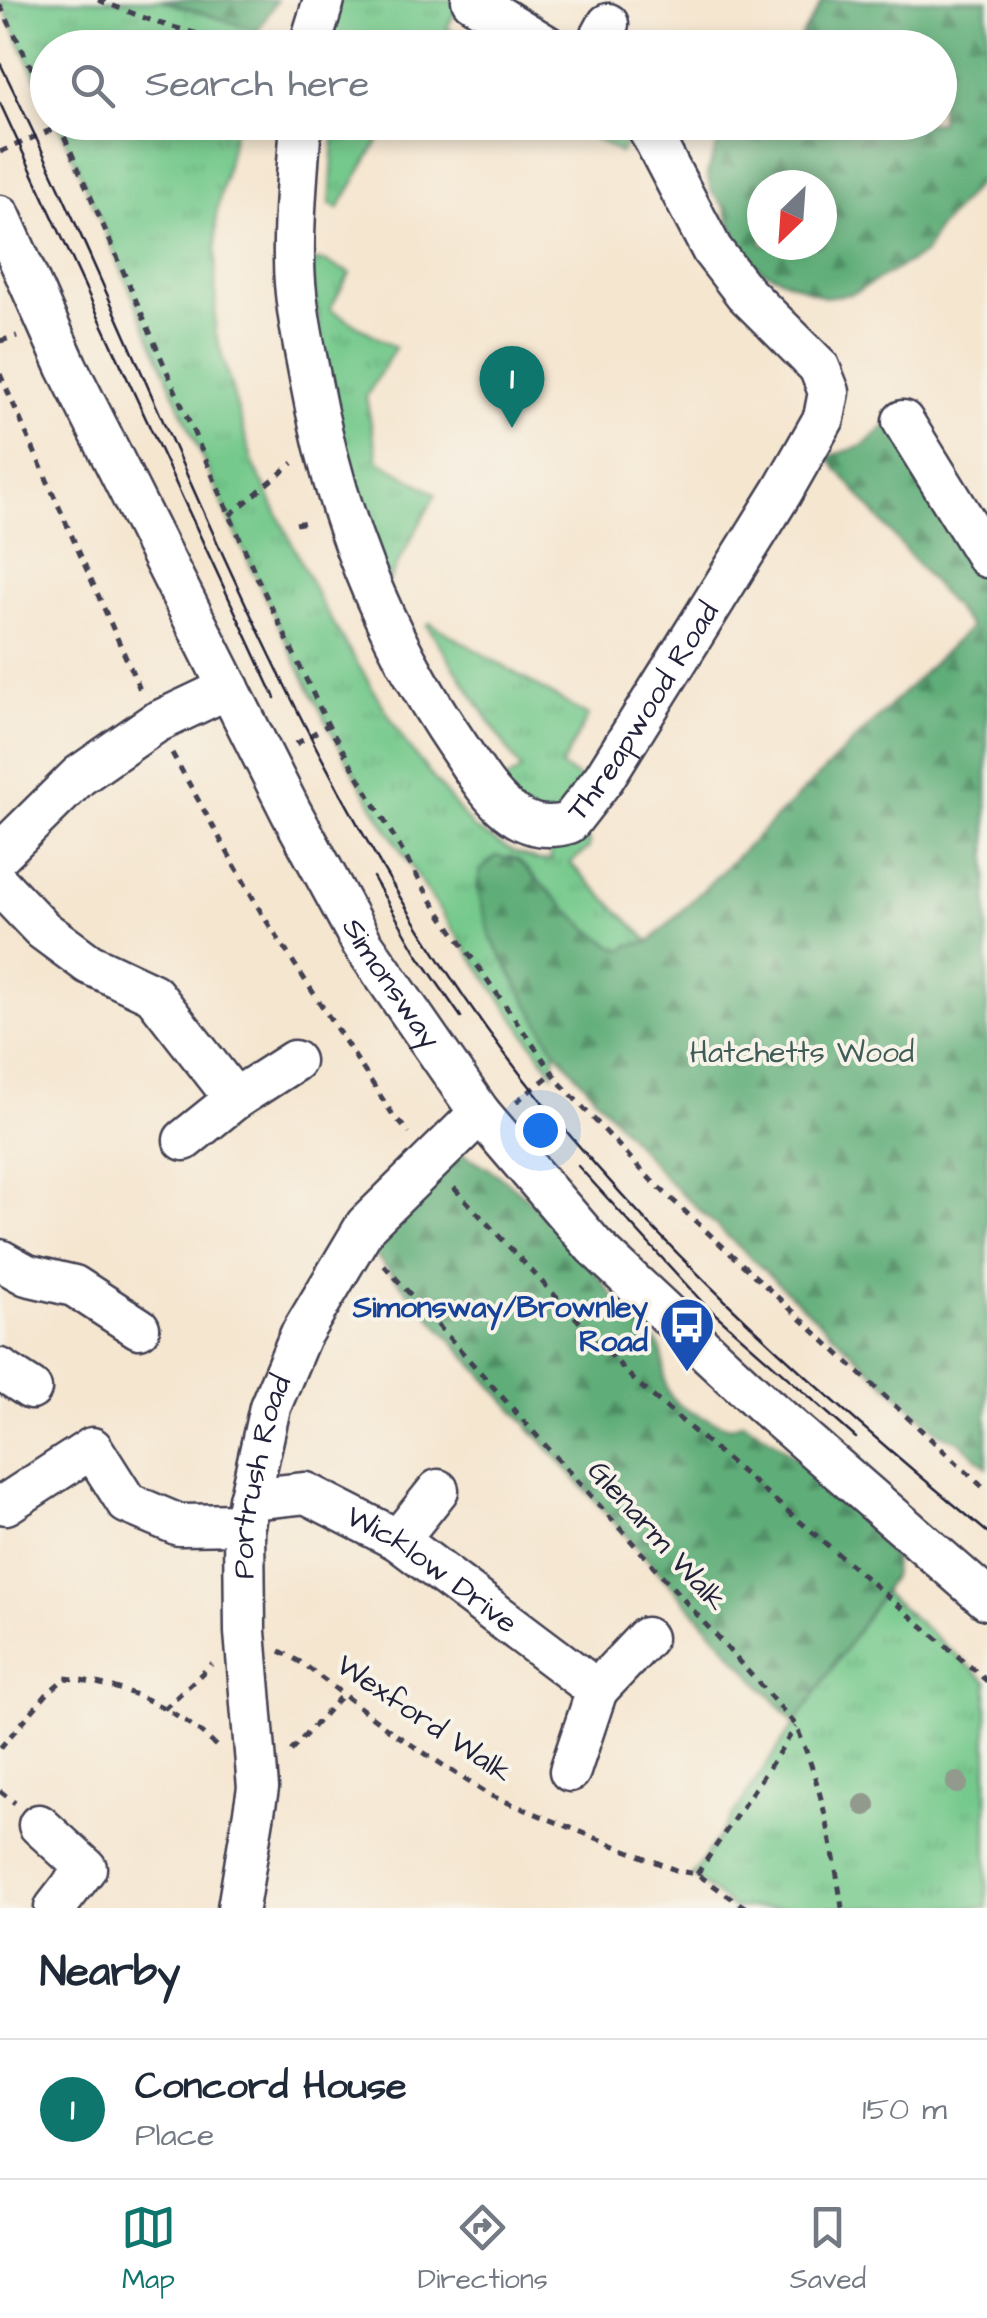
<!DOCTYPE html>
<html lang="en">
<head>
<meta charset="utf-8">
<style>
  :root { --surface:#fff; --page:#f2f2f3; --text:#1f2937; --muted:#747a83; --line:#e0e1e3; --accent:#0f766e }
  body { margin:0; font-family:"Architects Daughter",sans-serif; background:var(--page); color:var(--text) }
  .compass { position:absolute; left:747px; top:170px; width:90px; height:90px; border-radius:50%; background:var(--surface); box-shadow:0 5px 15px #0003; rotate:205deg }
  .you { position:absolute; left:540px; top:1130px; width:35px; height:35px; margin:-25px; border:8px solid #fff; border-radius:50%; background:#1a73e8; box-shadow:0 0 0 15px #1a73e833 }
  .badge { display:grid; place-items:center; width:65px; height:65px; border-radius:50%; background:var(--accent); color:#fff; font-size:32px; font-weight:700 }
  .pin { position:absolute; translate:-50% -82px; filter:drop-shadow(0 2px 5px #0008) }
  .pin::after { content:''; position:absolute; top:52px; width:35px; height:30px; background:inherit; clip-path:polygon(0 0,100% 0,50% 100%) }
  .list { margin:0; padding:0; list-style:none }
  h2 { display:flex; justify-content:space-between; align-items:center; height:130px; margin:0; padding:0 40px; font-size:42px }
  h2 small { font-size:32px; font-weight:400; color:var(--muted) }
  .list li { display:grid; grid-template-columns:65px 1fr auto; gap:30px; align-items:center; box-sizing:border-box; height:140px; padding:0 40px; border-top:2px solid var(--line) }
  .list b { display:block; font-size:38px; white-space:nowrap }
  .list p { margin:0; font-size:32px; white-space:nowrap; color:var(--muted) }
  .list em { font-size:32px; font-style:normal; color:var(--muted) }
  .icon { flex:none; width:55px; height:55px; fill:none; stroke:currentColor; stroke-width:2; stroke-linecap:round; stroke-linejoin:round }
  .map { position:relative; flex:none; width:987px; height:1908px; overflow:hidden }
  .search { position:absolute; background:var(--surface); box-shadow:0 5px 15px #0003; left:30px; right:30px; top:30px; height:110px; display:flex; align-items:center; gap:25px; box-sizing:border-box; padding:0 35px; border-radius:55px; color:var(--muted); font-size:38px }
  .sheet { height:270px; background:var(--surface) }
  nav { display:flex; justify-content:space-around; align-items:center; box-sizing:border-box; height:140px; border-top:2px solid var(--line); background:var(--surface); font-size:28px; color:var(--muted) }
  nav a { display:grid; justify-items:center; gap:5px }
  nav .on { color:var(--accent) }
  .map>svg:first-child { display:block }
  .grass { fill:url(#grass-tufts); stroke:#4b7664; stroke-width:2.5 }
  .forest { fill:url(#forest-firs); stroke:#40685a; stroke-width:2.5; fill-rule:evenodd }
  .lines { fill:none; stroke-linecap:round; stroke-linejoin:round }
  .minor-casing { stroke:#423f51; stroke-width:45 }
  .path { stroke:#423f51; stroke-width:5; stroke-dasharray:8 8; stroke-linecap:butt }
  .minor { stroke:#fff; stroke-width:40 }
  .tram { stroke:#22223b; stroke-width:2.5 }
  .tree { fill:#919a8d }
  .labels { text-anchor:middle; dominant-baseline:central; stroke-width:8; stroke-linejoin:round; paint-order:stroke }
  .street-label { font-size:30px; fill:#22223b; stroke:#f7f3e8 }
  .park-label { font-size:30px; fill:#3f5c57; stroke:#f7f3e8 }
  .transit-label { font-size:30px; font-weight:bold; fill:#164399; stroke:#f7f3e8; text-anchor:end }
</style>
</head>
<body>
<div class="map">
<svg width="987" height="1908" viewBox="0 0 987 1908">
  <defs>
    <pattern id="grass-tufts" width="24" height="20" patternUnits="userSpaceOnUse" patternTransform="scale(2.5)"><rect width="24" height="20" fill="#74c98c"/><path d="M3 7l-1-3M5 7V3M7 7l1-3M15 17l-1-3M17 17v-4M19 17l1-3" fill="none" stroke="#64ac7a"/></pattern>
    <pattern id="forest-firs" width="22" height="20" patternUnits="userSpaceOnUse" patternTransform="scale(2.5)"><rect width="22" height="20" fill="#5fad78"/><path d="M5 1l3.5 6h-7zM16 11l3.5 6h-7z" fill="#4e8c64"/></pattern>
  </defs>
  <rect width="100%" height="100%" fill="#f7f3e8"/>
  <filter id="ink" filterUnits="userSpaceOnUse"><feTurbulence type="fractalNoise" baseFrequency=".01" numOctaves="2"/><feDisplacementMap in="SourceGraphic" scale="20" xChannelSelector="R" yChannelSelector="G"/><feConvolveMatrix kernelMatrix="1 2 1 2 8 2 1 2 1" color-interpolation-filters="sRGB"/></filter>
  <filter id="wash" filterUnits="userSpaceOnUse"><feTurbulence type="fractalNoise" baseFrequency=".0048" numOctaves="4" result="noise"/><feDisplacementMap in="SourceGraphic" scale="40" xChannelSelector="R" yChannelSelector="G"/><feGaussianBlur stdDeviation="2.25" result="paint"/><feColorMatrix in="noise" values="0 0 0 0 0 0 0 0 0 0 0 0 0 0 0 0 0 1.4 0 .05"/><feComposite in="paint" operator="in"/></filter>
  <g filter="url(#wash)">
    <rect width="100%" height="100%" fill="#f5e6d0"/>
    <path class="grass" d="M0 0H161L258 31 254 47 48 48 47 101Z
      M324 0H462L447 28 481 47 309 48Z
      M58 123H236L216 216 215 331 253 463 323 607 407 745 473 828 514 852 537 860H551L545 827 490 791 521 770 427 625 430 623 588 716 561 767 597 788 569 823 589 841V848L570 863 650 942 624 950 614 948 575 918 518 860 510 856 491 938 555 1050 553 1073C473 959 391 847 327 723 227 530 146 322 58 123Z
      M335 123H389L338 209 330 204Z
      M568 123H596L611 137 623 123H638L620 153Z
      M309 261H324L350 273 330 309 395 348 366 397 378 460 436 494 382 593 352 539Z
      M883 1592 987 1681V1908H733L692 1876Z"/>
    <path class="forest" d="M161 0H277L258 31Z
      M823 0H987V173L936 231 925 253 852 294 824 297 761 270 741 250 724 206 712 193 707 174 717 145 745 123 940 122V48L795 47ZM822 185V245H762V185Z
      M890 422 987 557V1467L960 1442 939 1433 668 1181 555 1050 491 938 477 888 480 871 496 856 518 860C543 884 593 942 624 950L629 945 650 942 970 627 827 457 863 446Z
      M445 1147C519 1172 580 1251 625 1312 634 1324 649 1330 658 1344 665 1354 663 1369 665 1381 668 1410 707 1418 730 1427L743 1422C789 1446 828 1486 863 1523 875 1535 882 1547 895 1558L892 1577 883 1592 795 1724 359 1237Z"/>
  </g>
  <g filter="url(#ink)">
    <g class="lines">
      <g class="minor-casing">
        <g id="minor">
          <path d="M472 0 550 48"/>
          <path d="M309 48 324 0"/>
          <path d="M595 48 608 24"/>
          <path id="s1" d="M301 122C298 168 293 214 294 259 294 296 302 335 309 372 334 511 380 632 460 749 486 788 514 839 569 823L604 778 782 492 824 418 829 392 819 367 745 293 712 250 645 122"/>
          <path id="s2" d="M0 216 67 367 291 812 362 943 480 1113 594 1246 762 1403 987 1599"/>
          <path d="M903 421 987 557"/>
          <path d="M0 854 79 776 155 723 229 688"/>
          <path d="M0 885 43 930 89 964 153 994 235 1099 184 1140"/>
          <path d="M235 1099 294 1061"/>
          <path d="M0 1260 27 1275 74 1286 139 1328"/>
          <path d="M0 1369 31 1389"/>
          <path id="s3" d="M249 1499 306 1493 398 1540 597 1690 570 1771"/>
          <path d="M6 1504 92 1448 127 1503 179 1525 244 1524"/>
          <path d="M398 1540 438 1490"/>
          <path d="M597 1690 646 1638"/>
          <path d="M39 1825 86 1868 55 1908"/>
          <path id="s4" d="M238 1908 258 1788 245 1632 244 1524 270 1407 300 1336 366 1225 480 1113"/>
        </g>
      </g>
      <path class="path" d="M98 0 158 23 250 48
        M0 5 48 101
        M58 122 256 575 328 725 431 900 560 1083 651 1180 987 1491
        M0 152 60 126
        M0 341 17 336
        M0 374 142 694
        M230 515 293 463
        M296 524 311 521
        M296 744 328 725
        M172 753 262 914 391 1112 409 1133
        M516 1102 553 1073
        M454 1188 635 1381 987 1681
        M384 1265 795 1724C821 1781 833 1846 842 1908
        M280 1651 302 1663 392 1732 489 1795 678 1871 697 1874 746 1908
        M164 1709 212 1664
        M0 1748 48 1693 65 1678C121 1683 178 1708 218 1748
        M291 1751 341 1696
        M0 1791 15 1803
        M697 1874 796 1727"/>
      <use href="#minor" class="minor"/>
      <path class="tram" d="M0 63C163 393 281 752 502 1050 638 1233 812 1387 987 1532
        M0 103 275 698
        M373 877 418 955 461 1017
        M578 1166 704 1304 856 1438"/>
    </g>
    <g class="tree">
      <circle cx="957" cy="1783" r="11"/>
      <circle cx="865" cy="1805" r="11"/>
    </g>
  </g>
  <defs>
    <g id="bus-pin" transform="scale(2.875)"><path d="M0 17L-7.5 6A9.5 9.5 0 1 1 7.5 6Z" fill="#1a4fb4" stroke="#f7f3e8"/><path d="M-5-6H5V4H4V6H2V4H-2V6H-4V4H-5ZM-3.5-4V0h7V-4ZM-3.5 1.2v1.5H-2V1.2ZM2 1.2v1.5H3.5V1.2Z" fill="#fff"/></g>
  </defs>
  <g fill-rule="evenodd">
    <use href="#bus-pin" x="687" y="1325"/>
  </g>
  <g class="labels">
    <g class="street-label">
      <text stroke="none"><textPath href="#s1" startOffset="938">Threapwood Road</textPath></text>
      <text stroke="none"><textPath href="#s2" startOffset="862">Simonsway</textPath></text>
      <text stroke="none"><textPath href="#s4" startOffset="435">Portrush Road</textPath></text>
      <text transform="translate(657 1536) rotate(48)">Glenarm Walk</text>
      <text stroke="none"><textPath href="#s3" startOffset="205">Wicklow Drive</textPath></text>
      <text transform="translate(424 1719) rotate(34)">Wexford Walk</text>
    </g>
    <g class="park-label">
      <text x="802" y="1053">Hatchetts Wood</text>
    </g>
    <g class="transit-label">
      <text x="648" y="1308">Simonsway/Brownley<tspan x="648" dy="34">Road</tspan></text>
    </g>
  </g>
</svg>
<svg class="compass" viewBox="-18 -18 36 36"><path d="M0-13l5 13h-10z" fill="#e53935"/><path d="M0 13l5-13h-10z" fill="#747a83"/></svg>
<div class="you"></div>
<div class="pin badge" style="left:512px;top:428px">1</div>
<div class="search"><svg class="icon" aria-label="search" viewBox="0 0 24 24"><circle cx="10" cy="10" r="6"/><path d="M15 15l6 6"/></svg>Search here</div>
</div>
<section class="sheet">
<h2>Nearby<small></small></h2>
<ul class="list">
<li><span class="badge">1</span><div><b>Concord House</b><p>Place</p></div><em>150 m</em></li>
</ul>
</section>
<nav>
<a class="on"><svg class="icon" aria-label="map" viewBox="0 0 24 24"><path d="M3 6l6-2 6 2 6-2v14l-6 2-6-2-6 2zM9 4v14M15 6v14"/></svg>Map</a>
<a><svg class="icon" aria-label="directions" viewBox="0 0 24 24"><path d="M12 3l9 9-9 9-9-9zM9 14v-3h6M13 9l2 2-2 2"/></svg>Directions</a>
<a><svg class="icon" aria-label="saved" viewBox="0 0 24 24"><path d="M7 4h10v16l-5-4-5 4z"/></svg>Saved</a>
</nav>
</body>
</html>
